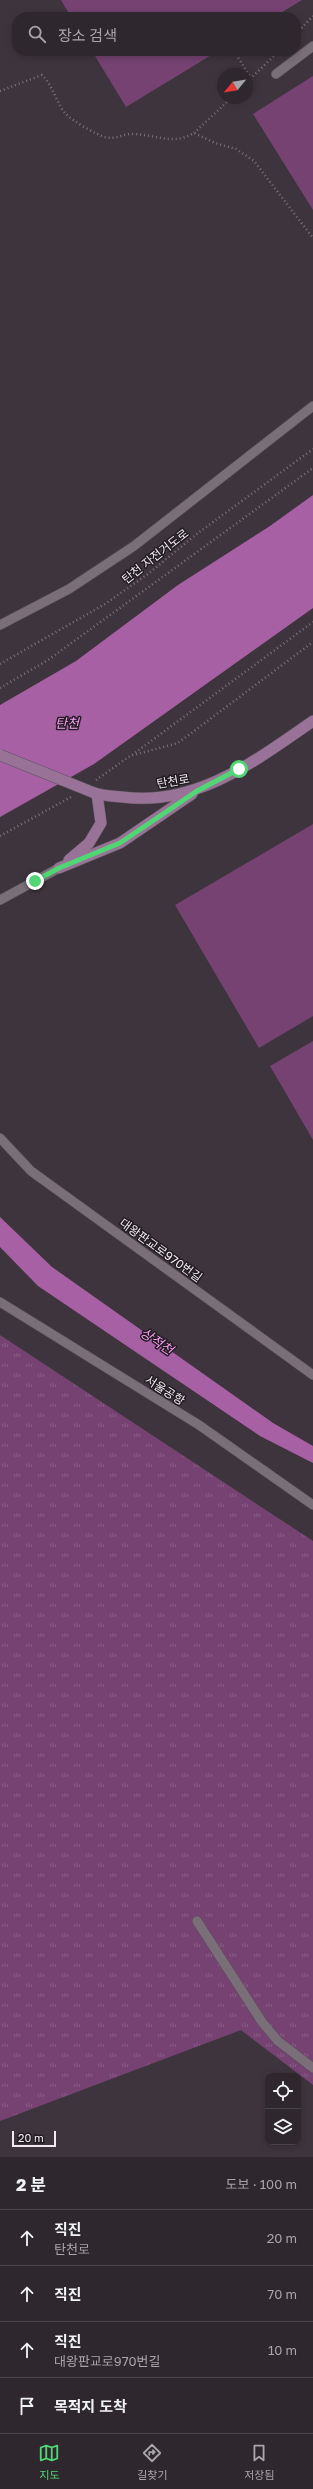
<!DOCTYPE html>
<html lang="ko">
<head>
<meta charset="utf-8">
<style>
  :root { --surface:#2e272e; --page:#3a333a; --text:#f1f3f6; --muted:#a7a5aa; --line:#49444a; --accent:#51d674 }
  body { margin:0; font-family:"Golos Text","Noto Sans KR",sans-serif; background:var(--page); color:var(--text) }
  .controls { position:absolute; right:12px; bottom:12px; display:grid; overflow:hidden; border-radius:8px; box-shadow:0 2px 6px #0003 }
  .controls button { width:36px; height:36px; display:grid; place-items:center; padding:0; border:0; border-bottom:1px solid var(--line); background:var(--surface); color:var(--text); font:20px sans-serif }
  .compass { position:absolute; left:217px; top:68px; width:36px; height:36px; border-radius:50%; background:var(--surface); box-shadow:0 2px 6px #0003; rotate:240deg }
  .scale { position:absolute; left:12px; bottom:10px; width:44px; box-sizing:border-box; padding-left:4px; border:2px solid #f1eaf0; border-top:0; font-size:11px; line-height:14px; white-space:nowrap; color:#f1eaf0; -webkit-text-stroke:3px #221d22; paint-order:stroke }
  .stop { position:absolute; width:12px; height:12px; margin:-9px; border:3px solid #51d674; border-radius:50%; background:#fff }
  .stop.end { background:#51d674; border-color:#fff; box-shadow:0 1px 4px #0008 }
  .list { margin:0; padding:0; list-style:none }
  h2 { display:flex; justify-content:space-between; align-items:center; height:52px; margin:0; padding:0 16px; font-size:17px }
  h2 small { font-size:13px; font-weight:400; color:var(--muted) }
  .list li { display:grid; grid-template-columns:26px 1fr auto; gap:12px; align-items:center; box-sizing:border-box; height:56px; padding:0 16px; border-top:1px solid var(--line) }
  .list b { display:block; font-size:15px; white-space:nowrap }
  .list p { margin:0; font-size:13px; white-space:nowrap; color:var(--muted) }
  .list em { font-size:13px; font-style:normal; color:var(--muted) }
  .icon { flex:none; width:22px; height:22px; fill:none; stroke:currentColor; stroke-width:2; stroke-linecap:round; stroke-linejoin:round }
  .map { position:relative; flex:none; width:313px; height:2157px; overflow:hidden }
  .search { position:absolute; background:var(--surface); box-shadow:0 2px 6px #0003; left:12px; right:12px; top:12px; height:44px; display:flex; align-items:center; gap:10px; box-sizing:border-box; padding:0 14px; border-radius:16px; color:var(--muted); font-size:15px }
  .sheet { height:276px; background:var(--surface) }
  nav { display:flex; justify-content:space-around; align-items:center; box-sizing:border-box; height:56px; border-top:1px solid var(--line); background:var(--surface); font-size:11px; color:var(--muted) }
  nav a { display:grid; justify-items:center; gap:2px }
  nav .on { color:var(--accent) }
  .map>svg:first-child { display:block }
  .grass { fill:url(#grass-tufts) }
  .pitch { fill:#754272 }
  .water { fill:#a860a4 }
  .lines { fill:none; stroke-linecap:round; stroke-linejoin:round }
  .service-casing { stroke:#5a5259; stroke-width:10 }
  .secondary-casing { stroke:#5a5259; stroke-width:12 }
  .path { stroke:#7b727a; stroke-width:2.5; stroke-dasharray:1 3; stroke-linecap:butt }
  .service { stroke:#7a6e79; stroke-width:9 }
  .secondary { stroke:#997297; stroke-width:11 }
  .secondary-bridge-casing { stroke:#5a5259; stroke-width:12; stroke-linecap:butt }
  .secondary-bridge { stroke:#997297; stroke-width:11 }
  .route { stroke:#51d674; stroke-width:5 }
  .labels { text-anchor:middle; dominant-baseline:central; stroke-width:3; stroke-linejoin:round; paint-order:stroke }
  .street-label { font-size:12px; fill:#f1eaf0; stroke:#221d22 }
  .water-label { font-size:13px; font-style:italic; fill:#fd9df7; stroke:#221d22 }
</style>
</head>
<body>
<div class="map">
<svg width="313" height="2157" viewBox="0 0 313 2157">
  <defs>
    <pattern id="grass-tufts" width="24" height="20" patternUnits="userSpaceOnUse"><rect width="24" height="20" fill="#754272"/><path d="M3 7l-1-3M5 7V3M7 7l1-3M15 17l-1-3M17 17v-4M19 17l1-3" fill="none" stroke="#895d86"/></pattern>
  </defs>
  <rect width="100%" height="100%" fill="#3e343d"/>
  <path class="grass" d="M0 1335 313 1541V2085L241 2030 0 2121Z"/>
  <path class="pitch" d="M61 0H302L274 17H71Z
    M92 51H218L126 107Z
    M313 76V210L253 114Z
    M313 824V1016L259 1048 175 905Z
    M313 1041V1140L270 1066Z"/>
  <path class="water" d="M313 495V608L94 764 0 817V705L76 661 178 585 270 526Z
    M0 1217 52 1267 273 1423 313 1446V1463L260 1436 38 1286 0 1247Z"/>
  <g class="lines">
    <g class="service-casing">
      <path id="service" d="M276 74 313 46
        M0 625 69 589 134 546 313 406
        M0 900 59 868
        M0 1138 31 1171 313 1375
        M0 1302 199 1425 313 1505
        M197 1921 262 2022 278 2041 313 2068"/>
    </g>
    <g class="secondary-casing">
      <path id="secondary" d="M92 792C101 796 112 796 122 797 196 807 255 761 313 721
        M69 860 89 843 101 823 97 794
        M59 868 120 843 192 794"/>
    </g>
    <path class="path" d="M296 34 313 16
      M234 51 251 78
      M247 82 279 51
      M0 91 42 75C54 87 57 105 66 114 72 121 97 135 105 137 116 140 122 134 132 134 155 134 172 146 194 133L215 143 236 149 254 161 313 238
      M194 133 231 98
      M0 664 105 604 148 574 198 533 313 449
      M0 688 48 660 313 468
      M132 755 313 622
      M96 780 130 756 178 743 313 642
      M0 836 71 797"/>
    <use href="#service" class="service"/>
    <use href="#secondary" class="secondary"/>
    <g class="secondary-bridge-casing">
      <path id="secondary-bridge" d="M0 755 92 792"/>
    </g>
    <use href="#secondary-bridge" class="secondary-bridge"/>
  </g>
  <g class="lines">
    <path class="route" d="M35 881 59 868 120 843 197 791 239 769"/>
  </g>
  <g class="labels">
    <g class="street-label">
      <text transform="translate(155 556) rotate(-38)">탄천 자전거도로</text>
      <text transform="translate(173 781) rotate(-10)">탄천로</text>
      <text transform="translate(161 1250) rotate(36)">대왕판교로970번길</text>
      <text transform="translate(165 1390) rotate(32)">서울공항</text>
    </g>
    <g class="water-label">
      <text x="67" y="723">탄천</text>
      <text transform="translate(157 1341) rotate(34)">상적천</text>
    </g>
  </g>
</svg>
<div class="controls">
<button><svg class="icon" aria-label="locate" viewBox="0 0 24 24"><circle cx="12" cy="12" r="6"/><path d="M12 2v4M12 18v4M2 12h4M18 12h4"/></svg></button>
<button><svg class="icon" aria-label="layers" viewBox="0 0 24 24"><path d="M12 4l9 5-9 5-9-5zM3 14l9 5 9-5"/></svg></button>
</div>
<svg class="compass" viewBox="-18 -18 36 36"><path d="M0-13l5 13h-10z" fill="#e53935"/><path d="M0 13l5-13h-10z" fill="#a7a5aa"/></svg>
<div class="scale">20 m</div>
<div class="stop" style="left:239px;top:769px"></div>
<div class="stop end" style="left:35px;top:881px"></div>
<div class="search"><svg class="icon" aria-label="search" viewBox="0 0 24 24"><circle cx="10" cy="10" r="6"/><path d="M15 15l6 6"/></svg>장소 검색</div>
</div>
<section class="sheet">
<h2>2 분<small>도보 · 100 m</small></h2>
<ul class="list">
<li><svg class="icon" aria-label="ahead" viewBox="0 0 24 24"><path d="M12 20V5M6 11l6-6 6 6"/></svg><div><b>직진</b><p>탄천로</p></div><em>20 m</em></li>
<li><svg class="icon" aria-label="ahead" viewBox="0 0 24 24"><path d="M12 20V5M6 11l6-6 6 6"/></svg><div><b>직진</b></div><em>70 m</em></li>
<li><svg class="icon" aria-label="ahead" viewBox="0 0 24 24"><path d="M12 20V5M6 11l6-6 6 6"/></svg><div><b>직진</b><p>대왕판교로970번길</p></div><em>10 m</em></li>
<li><svg class="icon" aria-label="arrive" viewBox="0 0 24 24"><path d="M6 21V4h12l-3 4 3 4H6"/></svg><div><b>목적지 도착</b></div></li>
</ul>
</section>
<nav>
<a class="on"><svg class="icon" aria-label="map" viewBox="0 0 24 24"><path d="M3 6l6-2 6 2 6-2v14l-6 2-6-2-6 2zM9 4v14M15 6v14"/></svg>지도</a>
<a><svg class="icon" aria-label="directions" viewBox="0 0 24 24"><path d="M12 3l9 9-9 9-9-9zM9 14v-3h6M13 9l2 2-2 2"/></svg>길찾기</a>
<a><svg class="icon" aria-label="saved" viewBox="0 0 24 24"><path d="M7 4h10v16l-5-4-5 4z"/></svg>저장됨</a>
</nav>
</body>
</html>
